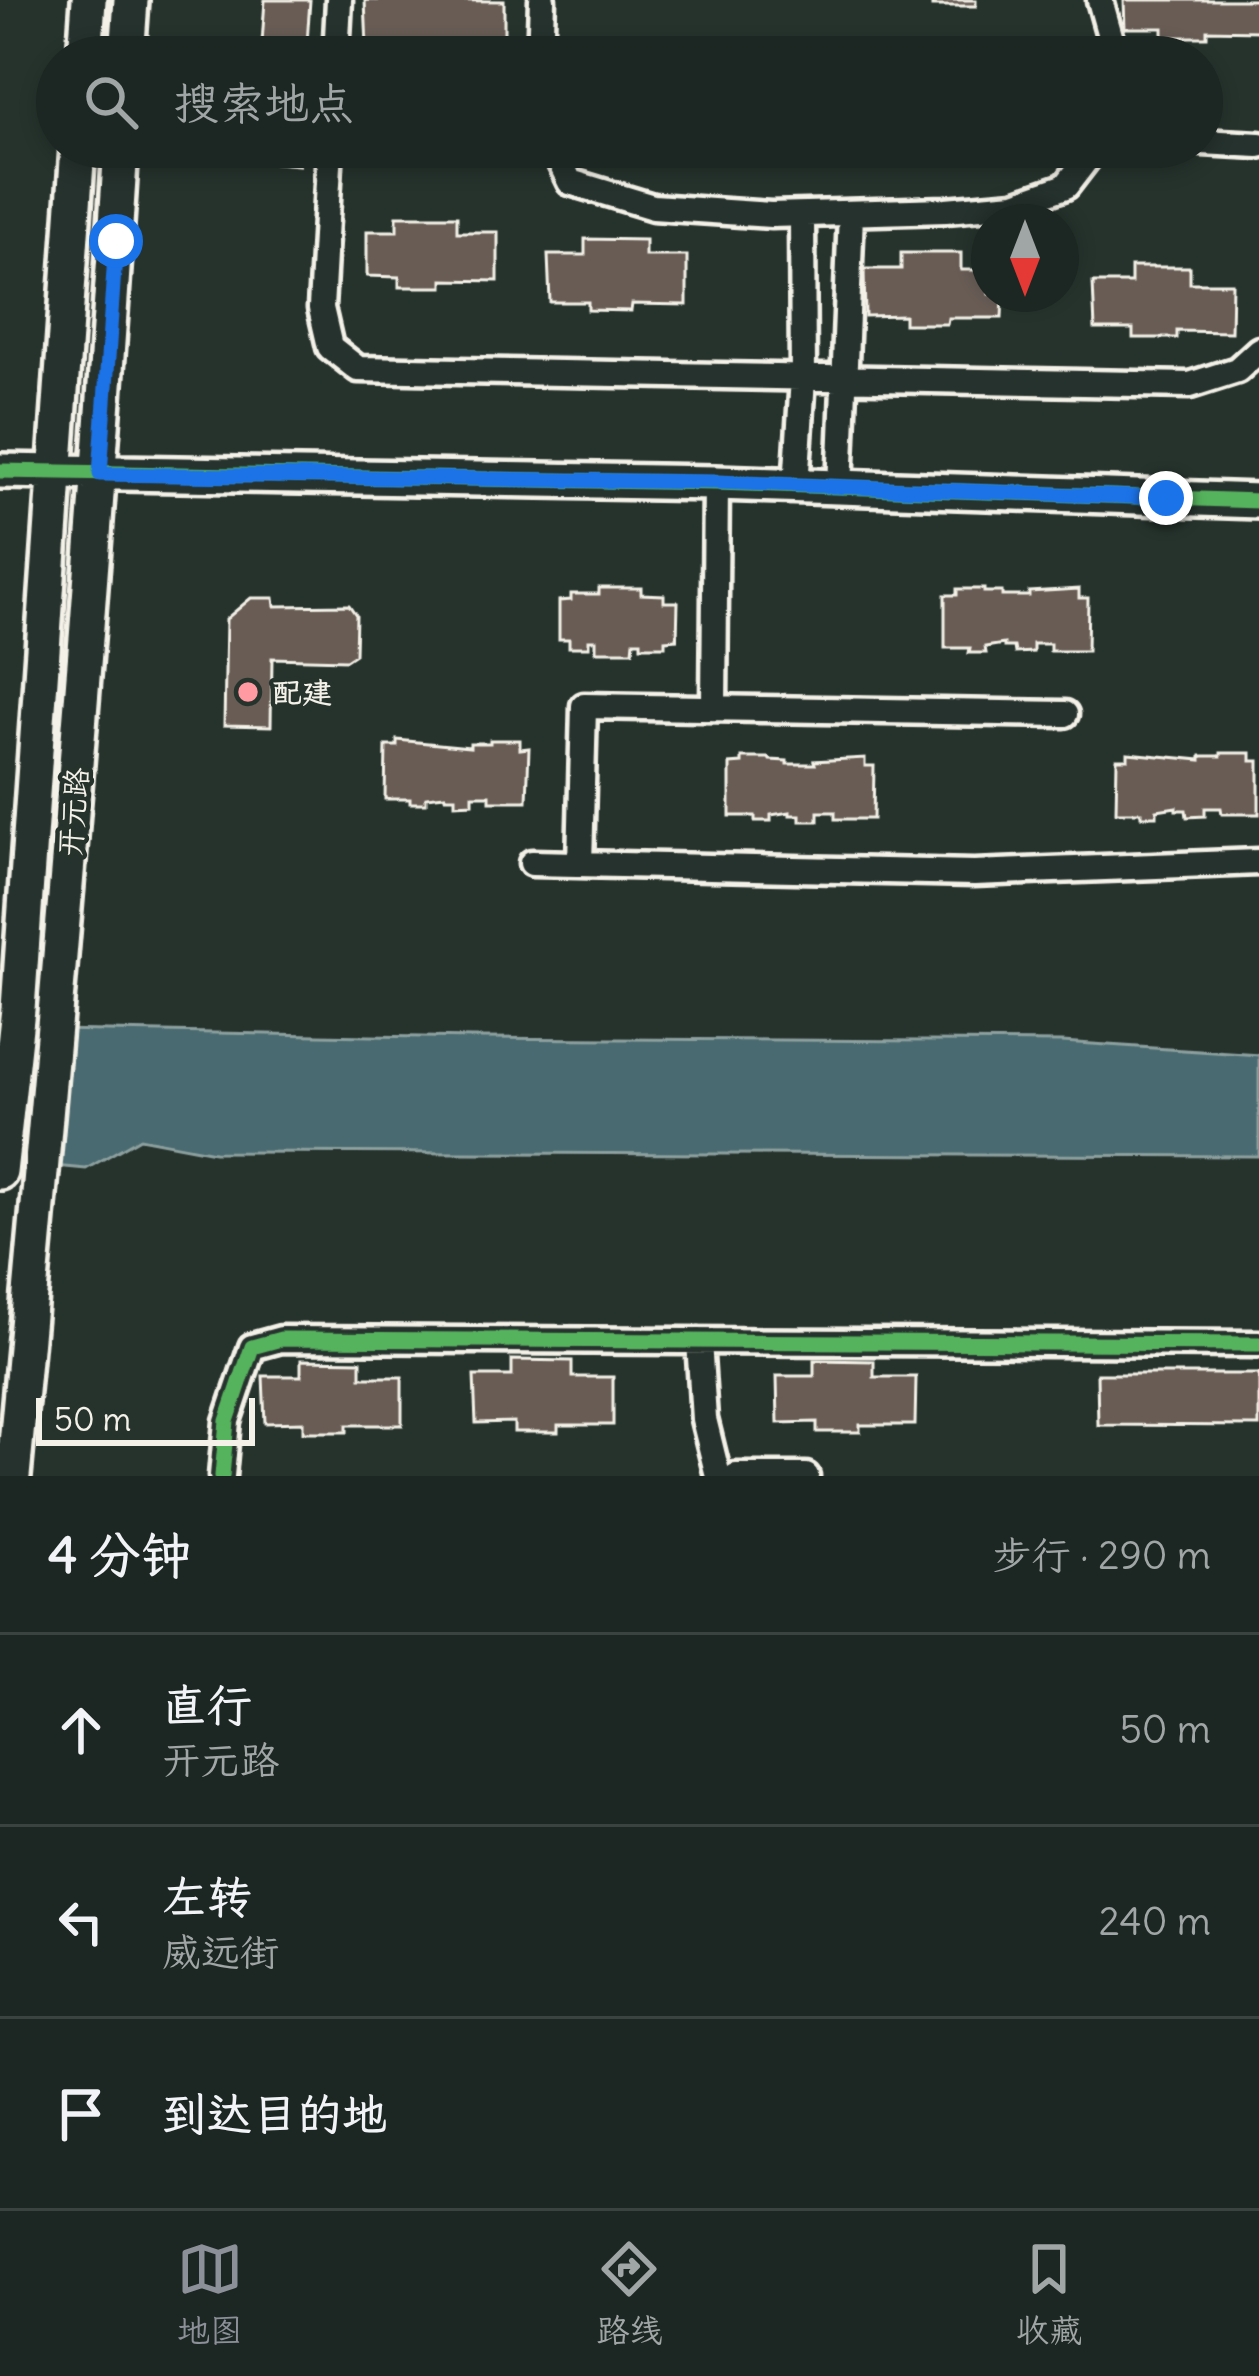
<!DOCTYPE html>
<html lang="zh">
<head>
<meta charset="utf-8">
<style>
  :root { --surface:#1c2622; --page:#252e2a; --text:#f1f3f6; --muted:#a0a5a5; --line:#3a4340; --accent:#8c9099 }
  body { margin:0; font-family:Delius,"LXGW WenKai TC",sans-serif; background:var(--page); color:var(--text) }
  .compass { position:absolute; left:971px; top:204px; width:108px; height:108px; border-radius:50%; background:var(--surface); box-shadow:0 6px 18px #0003; rotate:180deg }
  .scale { position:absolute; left:36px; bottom:30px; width:219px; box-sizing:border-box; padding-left:12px; border:6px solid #f4f1e8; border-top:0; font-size:33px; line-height:42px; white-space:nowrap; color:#f4f1e8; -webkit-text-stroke:9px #26332d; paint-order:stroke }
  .stop { position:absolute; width:36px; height:36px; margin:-27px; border:9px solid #1a73e8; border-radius:50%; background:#fff }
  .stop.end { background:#1a73e8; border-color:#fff; box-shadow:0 3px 12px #0008 }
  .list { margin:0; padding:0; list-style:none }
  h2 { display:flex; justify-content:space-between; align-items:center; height:156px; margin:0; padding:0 48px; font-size:51px }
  h2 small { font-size:39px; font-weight:400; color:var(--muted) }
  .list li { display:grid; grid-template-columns:78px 1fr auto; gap:36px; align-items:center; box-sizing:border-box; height:192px; padding:0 48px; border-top:3px solid var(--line) }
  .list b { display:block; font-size:45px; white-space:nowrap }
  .list p { margin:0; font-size:39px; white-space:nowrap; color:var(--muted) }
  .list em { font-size:39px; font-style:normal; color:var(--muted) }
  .icon { flex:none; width:66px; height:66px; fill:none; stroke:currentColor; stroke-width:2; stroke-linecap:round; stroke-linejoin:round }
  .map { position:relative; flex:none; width:1259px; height:1476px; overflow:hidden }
  .search { position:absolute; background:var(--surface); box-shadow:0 6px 18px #0003; left:36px; right:36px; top:36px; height:132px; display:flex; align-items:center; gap:30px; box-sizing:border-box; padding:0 42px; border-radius:66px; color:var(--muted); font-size:45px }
  .sheet { height:732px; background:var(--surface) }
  nav { display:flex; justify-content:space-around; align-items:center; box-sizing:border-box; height:168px; border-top:3px solid var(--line); background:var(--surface); font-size:33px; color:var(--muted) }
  nav a { display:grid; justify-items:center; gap:6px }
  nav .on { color:var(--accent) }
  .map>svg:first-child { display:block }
  .water { fill:#486a6f; stroke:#8da09f; stroke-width:3 }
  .building { fill:#675c54; stroke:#f4f1e8; stroke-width:3 }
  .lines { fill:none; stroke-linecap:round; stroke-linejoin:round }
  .street-casing { stroke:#f4f1e8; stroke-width:33 }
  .secondary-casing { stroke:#f4f1e8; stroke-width:42 }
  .street { stroke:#26332d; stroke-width:24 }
  .secondary { stroke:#26332d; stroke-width:33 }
  .cycleway-casing { stroke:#26332d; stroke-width:22 }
  .cycleway { stroke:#56b35d; stroke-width:15 }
  .route { stroke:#1a73e8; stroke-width:15 }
  .poi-dot { fill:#ff9aa2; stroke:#26332d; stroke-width:4.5 }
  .labels { text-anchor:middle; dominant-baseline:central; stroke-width:9; stroke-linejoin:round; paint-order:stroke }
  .poi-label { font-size:30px; font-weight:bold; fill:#f4f1e8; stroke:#26332d; text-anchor:start }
  .street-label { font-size:30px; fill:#f4f1e8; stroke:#26332d }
</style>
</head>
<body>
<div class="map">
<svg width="1259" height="1476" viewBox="0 0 1259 1476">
  <rect width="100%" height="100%" fill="#26332d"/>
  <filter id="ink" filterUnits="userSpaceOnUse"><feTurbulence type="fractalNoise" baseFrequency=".00833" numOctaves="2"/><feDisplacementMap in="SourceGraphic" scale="24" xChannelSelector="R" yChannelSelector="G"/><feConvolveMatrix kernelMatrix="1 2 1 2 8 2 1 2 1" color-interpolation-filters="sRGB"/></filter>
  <g filter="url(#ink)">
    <path class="water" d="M0 1029 473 1038 1062 1042 1259 1055V1156L214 1152 140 1138 86 1169 0 1161Z"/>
    <path class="building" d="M265 0H310L306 57H261Z
      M365 0 504 1V49H449V55H405V46L367 47Z
      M932 0H976V6H932Z
      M1124 0H1259V31L1207 30V37H1163V28H1125Z
      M255 147H300L299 165 266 162Z
      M397 216H457V232H498V281L443 280V287H399V277L367 276V231H397Z
      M585 239 645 240V256H687V305L632 304 631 311 588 310V302H550L548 255H585Z
      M901 253H961V270H989V294H1003L1002 318H948L947 324H904V315L865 316 864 269H901Z
      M1131 267H1190V283H1232L1231 332 1177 331V338H1133V329H1095L1093 283H1131Z
      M599 588H641V594L664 595V602H678L677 639 665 640V646H641V641H634L633 651H596V640H589V647H569V639H559V601L571 600V594H599Z
      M957 589H984V592H1002V596H1029V592L1079 589V598H1088L1087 651H1050V644H1033V652L1015 653 1014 647H1004V644L985 647 986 653H969L970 648H945V595H957Z
      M251 598H274L275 606 349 605 356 615 355 654 346 660 272 658 271 726 224 725 226 619Z
      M397 740 470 747V743H490V740H520V749L529 748 527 801H490V795H473V803L455 804V797H445V795L426 797V803H410V799H385L386 746H397Z
      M1128 753 1201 760V756H1221V753H1251V761H1259V814H1222L1221 808H1205V816L1187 817 1186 810H1176V807L1157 810V816H1141V812H1116L1117 759H1128Z
      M742 758H769L770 760 787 761V764H815L814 761 865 758V766H874L873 819H835V812H818V821H800V815H790V812L771 815V821H755V816H730V764L742 763Z
      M301 1360 361 1361V1377H402V1425H347V1432H303V1422L265 1423 263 1376H301Z
      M512 1360 572 1361V1377H613V1425H558V1432H514V1422L476 1423 474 1376H512Z
      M814 1360 874 1361V1377H916L915 1425H860V1432H817V1422L778 1423 777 1376H814Z
      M1097 1374H1259V1426L1098 1425Z"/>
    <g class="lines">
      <g class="street-casing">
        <path id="street" d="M1100 0 1112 43 1111 57
          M336 57 339 0
          M540 57 542 0
          M1202 142 1259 145
          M330 147 321 308 330 347 358 369 1190 385 1237 370 1259 350
          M553 147 570 182 653 207 771 215 946 210 1015 204 1066 186 1096 147
          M796 486 803 378 802 215
          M840 488 851 213
          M714 706 716 483
          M532 863 974 873 1259 862
          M580 864 584 706 1065 714
          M699 1341 704 1419 718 1476
          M222 1476 227 1421 252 1347 281 1339 1259 1344
          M736 1476H806"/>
      </g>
      <g class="secondary-casing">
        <path id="secondary" d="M85 57 89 0
          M127 57 131 0
          M0 471 716 483 1259 501
          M0 1172 18 1009 78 147
          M13 1476C55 1033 93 591 121 147"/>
      </g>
      <use href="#street" class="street"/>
      <use href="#secondary" class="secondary"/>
      <g class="cycleway-casing">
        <path id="cycleway" d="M0 471 716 483 1259 501
          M222 1476 227 1421 252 1347 281 1339 1259 1344"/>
      </g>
      <use href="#cycleway" class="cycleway"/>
    </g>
  </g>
  <g class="lines" filter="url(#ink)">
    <path class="route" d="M116 241 100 474 716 482 1166 498"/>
  </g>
  <circle class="poi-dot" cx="248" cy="692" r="12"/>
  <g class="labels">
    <g class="poi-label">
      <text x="272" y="692">配建</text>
    </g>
    <g class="street-label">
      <text transform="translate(73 812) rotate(-85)">开元路</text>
    </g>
  </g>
</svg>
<svg class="compass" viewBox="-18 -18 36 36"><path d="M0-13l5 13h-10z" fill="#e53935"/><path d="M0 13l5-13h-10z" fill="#a0a5a5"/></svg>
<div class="scale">50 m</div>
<div class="stop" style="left:116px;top:241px"></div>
<div class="stop end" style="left:1166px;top:498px"></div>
<div class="search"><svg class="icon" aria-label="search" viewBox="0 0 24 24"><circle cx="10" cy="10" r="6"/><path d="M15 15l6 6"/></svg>搜索地点</div>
</div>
<section class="sheet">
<h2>4 分钟<small>步行 · 290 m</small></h2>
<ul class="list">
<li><svg class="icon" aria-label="ahead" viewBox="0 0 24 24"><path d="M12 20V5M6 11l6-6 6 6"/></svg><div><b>直行</b><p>开元路</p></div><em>50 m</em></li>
<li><svg class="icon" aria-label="left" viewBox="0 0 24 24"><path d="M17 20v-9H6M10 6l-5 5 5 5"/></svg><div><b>左转</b><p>威远街</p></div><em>240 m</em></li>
<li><svg class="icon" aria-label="arrive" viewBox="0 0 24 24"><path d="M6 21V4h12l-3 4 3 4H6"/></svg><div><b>到达目的地</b></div></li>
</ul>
</section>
<nav>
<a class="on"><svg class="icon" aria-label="map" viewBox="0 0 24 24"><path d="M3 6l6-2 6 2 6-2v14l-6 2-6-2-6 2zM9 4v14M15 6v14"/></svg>地图</a>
<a><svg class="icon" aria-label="directions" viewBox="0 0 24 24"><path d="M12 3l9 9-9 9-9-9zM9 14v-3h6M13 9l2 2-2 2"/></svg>路线</a>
<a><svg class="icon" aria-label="saved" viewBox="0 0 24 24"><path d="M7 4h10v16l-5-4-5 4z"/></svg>收藏</a>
</nav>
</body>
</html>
